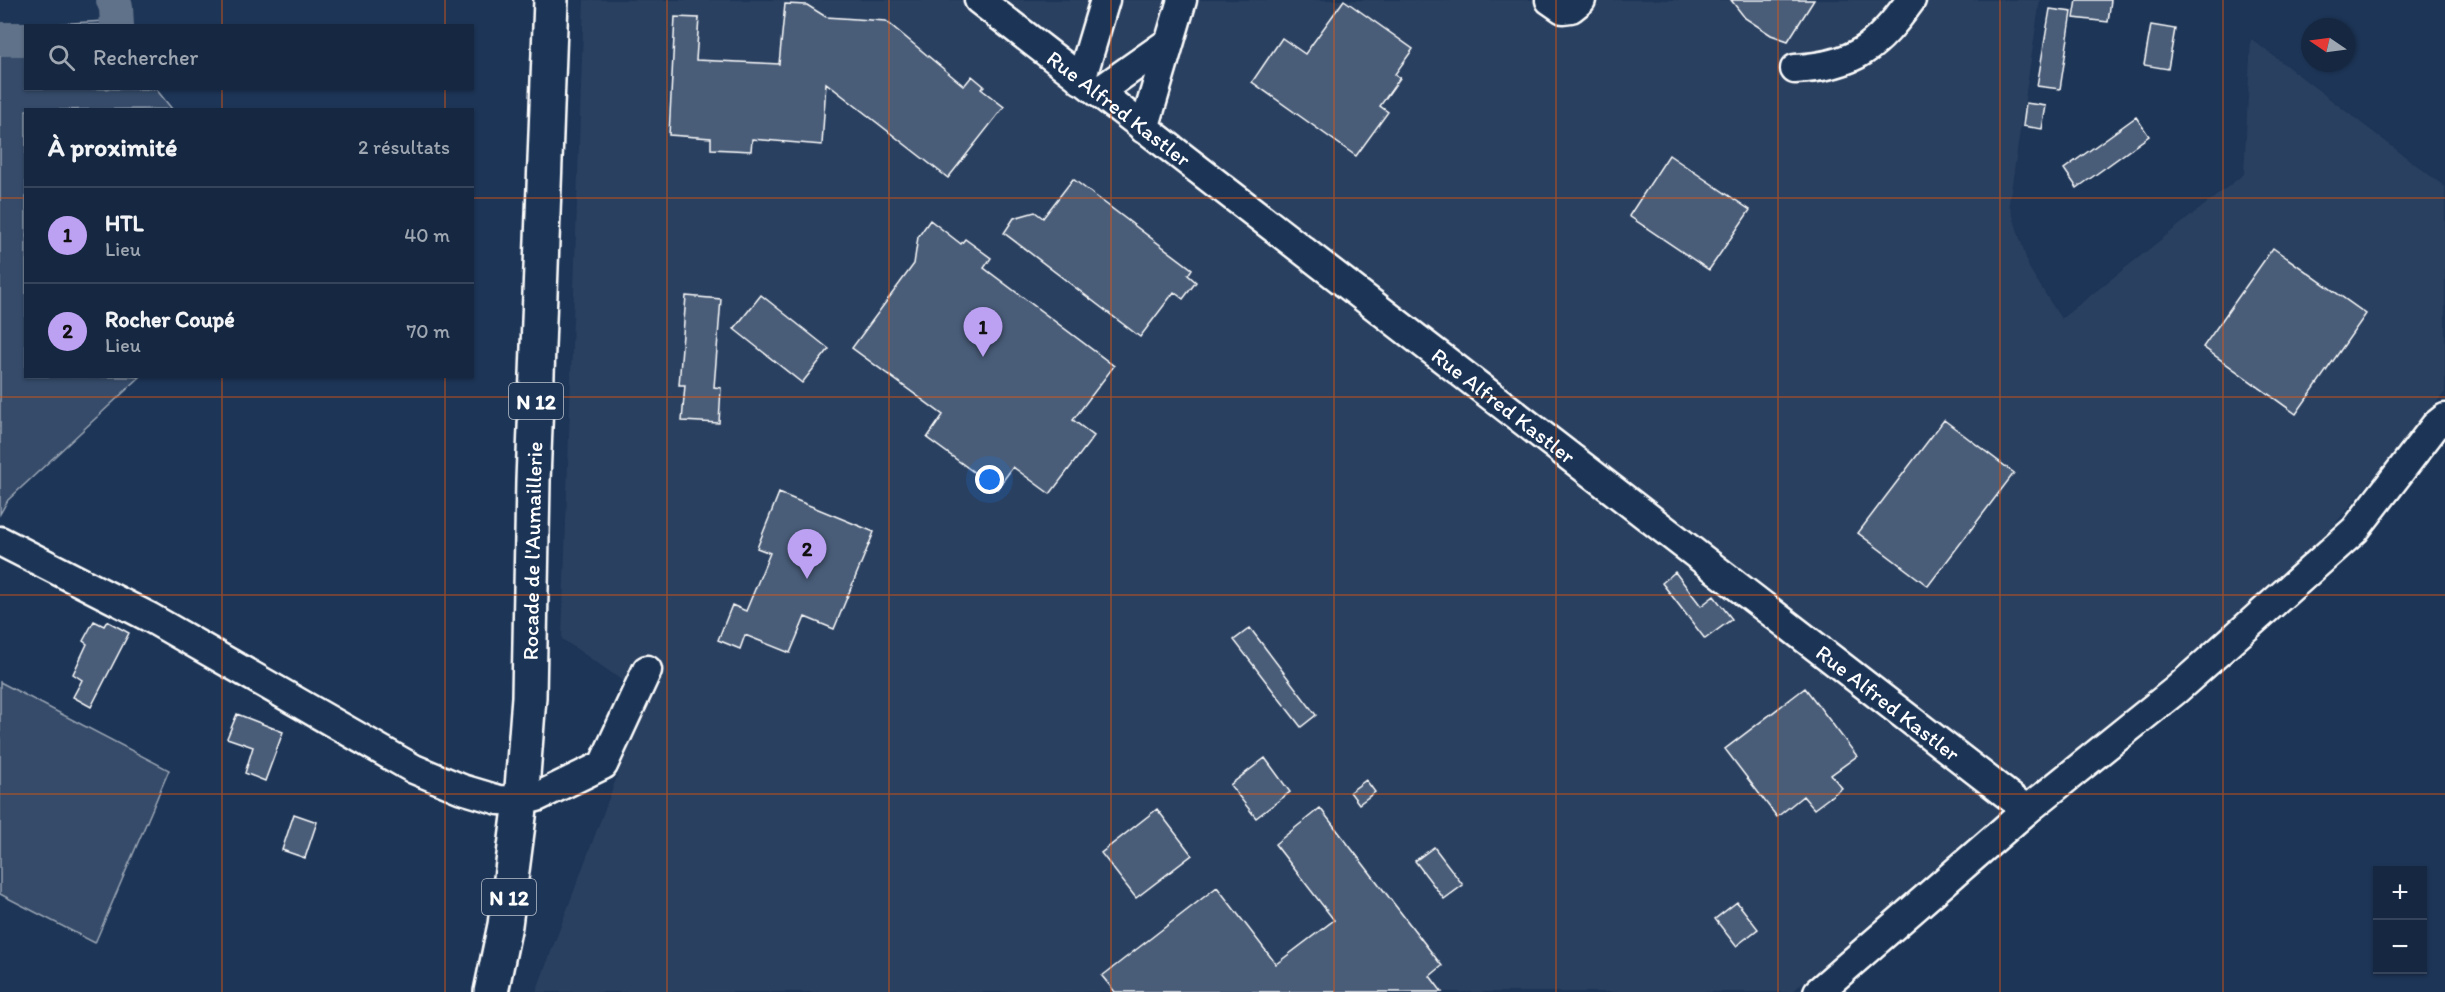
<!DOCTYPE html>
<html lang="fr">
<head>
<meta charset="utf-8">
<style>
  :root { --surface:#162841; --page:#23344c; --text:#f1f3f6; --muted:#9ea6b1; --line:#35445a; --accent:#bca0f2 }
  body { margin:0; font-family:Itim,sans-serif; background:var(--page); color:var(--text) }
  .controls { position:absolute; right:18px; bottom:18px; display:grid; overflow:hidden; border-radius:0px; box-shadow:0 2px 4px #0004 }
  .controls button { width:54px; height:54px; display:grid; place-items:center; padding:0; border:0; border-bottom:2px solid var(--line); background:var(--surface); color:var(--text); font:30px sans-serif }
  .compass { position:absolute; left:2301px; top:18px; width:54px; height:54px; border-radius:50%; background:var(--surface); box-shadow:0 2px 4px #0004; rotate:283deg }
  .you { position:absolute; left:990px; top:480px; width:21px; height:21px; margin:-15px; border:4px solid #fff; border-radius:50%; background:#1a73e8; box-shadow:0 0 0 9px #1a73e833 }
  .badge { display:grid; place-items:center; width:39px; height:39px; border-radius:50%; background:var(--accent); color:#111; font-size:20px; font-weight:700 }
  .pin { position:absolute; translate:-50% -50px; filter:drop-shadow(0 2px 3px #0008) }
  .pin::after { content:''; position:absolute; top:32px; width:21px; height:18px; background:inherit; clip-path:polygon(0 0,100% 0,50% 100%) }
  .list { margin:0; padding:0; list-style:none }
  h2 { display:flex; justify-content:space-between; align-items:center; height:78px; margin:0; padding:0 24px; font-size:26px }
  h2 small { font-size:20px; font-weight:400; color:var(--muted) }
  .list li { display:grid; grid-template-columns:39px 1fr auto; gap:18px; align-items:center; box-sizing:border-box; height:96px; padding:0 24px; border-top:2px solid var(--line) }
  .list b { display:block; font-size:22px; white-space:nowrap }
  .list p { margin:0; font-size:20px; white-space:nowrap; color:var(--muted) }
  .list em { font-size:20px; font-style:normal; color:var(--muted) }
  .icon { flex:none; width:33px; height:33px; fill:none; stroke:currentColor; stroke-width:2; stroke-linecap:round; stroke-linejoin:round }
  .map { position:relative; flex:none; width:2445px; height:992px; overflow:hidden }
  .search { position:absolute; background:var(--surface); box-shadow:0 2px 4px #0004; left:24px; top:24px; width:450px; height:66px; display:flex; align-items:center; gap:15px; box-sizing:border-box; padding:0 21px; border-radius:0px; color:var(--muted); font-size:22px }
  .panel { position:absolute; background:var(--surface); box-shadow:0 2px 4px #0004; left:24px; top:108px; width:450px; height:270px; border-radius:0px }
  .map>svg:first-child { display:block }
  .built { fill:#2a4161 }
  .green { fill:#364b69; stroke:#9aa5b4; stroke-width:1.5 }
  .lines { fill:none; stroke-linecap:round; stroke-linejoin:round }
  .river { stroke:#617289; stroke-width:34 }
  .building { fill:#4a5d79; stroke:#fff; stroke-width:1.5 }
  .minor-casing { stroke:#fff; stroke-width:33 }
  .major-casing { stroke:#fff; stroke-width:38 }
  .minor { stroke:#1d3557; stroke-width:28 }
  .major { stroke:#1d3557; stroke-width:33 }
  .grid { fill:none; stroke:#e8590c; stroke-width:1.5; stroke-opacity:0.55 }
  .labels { text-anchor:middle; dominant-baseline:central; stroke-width:4.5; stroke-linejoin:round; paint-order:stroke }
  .shield { fill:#1d3557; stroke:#bbc2cd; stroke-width:1.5 }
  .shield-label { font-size:21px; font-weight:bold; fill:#fff }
  .street-label { font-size:22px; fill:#fff; stroke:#1d3557 }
</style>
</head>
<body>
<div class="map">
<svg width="2445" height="992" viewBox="0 0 2445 992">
  <rect width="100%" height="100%" fill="#1d3557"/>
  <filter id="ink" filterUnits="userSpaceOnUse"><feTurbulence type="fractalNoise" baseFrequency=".0167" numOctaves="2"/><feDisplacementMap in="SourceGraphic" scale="12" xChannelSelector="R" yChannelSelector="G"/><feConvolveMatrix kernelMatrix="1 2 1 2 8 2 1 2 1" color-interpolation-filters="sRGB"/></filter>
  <g filter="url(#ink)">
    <path class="built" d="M584 0H2040L2009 203 2029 268 2061 319 2244 174 2251 39 2445 187V392L2325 536 2071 760 1985 824 1792 992H536L647 697 562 639Z"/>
    <path class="green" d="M104 21 108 25H39Z
      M25 26 26 88 156 89 172 109 26 110V376L140 377 8 500 0 514V28Z
      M0 682 169 770 95 943 0 894Z"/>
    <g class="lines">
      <path class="river" d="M113 0 116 7 117 26
        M0 39H26"/>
    </g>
    <path class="building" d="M1344 0 1413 49 1395 74 1400 78 1380 106 1388 112 1356 156 1252 82 1282 38 1305 54Z
      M1731 0H1814L1788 41 1771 35 1745 18Z
      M2077 0H2111L2108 22 2074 18Z
      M785 4 807 5 826 17 886 21 964 86 972 76 984 86 981 89 1004 107 948 178 826 83 822 145 752 139 751 151 711 149V138L669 135 675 17 699 18 696 60 779 64Z
      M2050 9 2072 12 2060 89 2037 86Z
      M2151 25 2175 29 2168 69 2144 65Z
      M2026 103 2046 106 2042 129 2023 126Z
      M2136 117 2149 136 2077 188 2064 169Z
      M1669 155 1750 210 1709 270 1629 216Z
      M1073 179 1192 269 1188 275 1196 282 1183 299 1174 292 1140 337 1004 233 1014 218 1035 212 1043 218Z
      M930 220 961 244 965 239 991 258 984 268 1114 366 1073 420 1094 436 1050 494 1013 467 997 489 927 438 943 415 852 348 914 264 918 237Z
      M2273 248 2366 314 2296 414 2203 347Z
      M761 295 829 349 802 383 734 329Z
      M686 296 721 299 714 387 721 388 719 423 682 421 685 385H679Z
      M1944 420 2014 473 1928 586 1858 533Z
      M779 493 874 532 834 629 805 617 790 653 745 635 740 649 718 640 732 605 746 611 770 553 757 548Z
      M1675 572 1701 606 1714 596 1732 619 1705 639 1662 583Z
      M94 621 104 626 107 621 129 633 91 707 73 697 82 680 73 674 87 644 83 641Z
      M1250 628 1316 715 1301 727 1234 640Z
      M1805 688 1857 756 1831 775 1842 788 1814 809 1803 796 1777 817 1725 749Z
      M237 714 283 732 265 781 245 773 253 747 227 738Z
      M1265 758 1290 792 1256 818 1230 785Z
      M1366 780 1375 792 1359 804 1350 792Z
      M1320 808 1442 966 1430 976 1442 992H1115L1102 976 1217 887 1276 964 1334 920 1275 844Z
      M1157 809 1192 855 1136 898 1101 853Z
      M294 814 317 822 305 858 282 850Z
      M1434 847 1463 885 1444 899 1415 861Z
      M1737 902 1758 929 1736 946 1715 919Z"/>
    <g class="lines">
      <g class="minor-casing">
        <g id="minor">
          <path id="s1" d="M979 0 2027 810"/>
          <path d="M1550 0 1563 9 1571 8 1581 0"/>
          <path d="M1795 69C1855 66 1877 47 1911 0"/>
          <path d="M1081 80 1105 0"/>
          <path d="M1098 92 1169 42"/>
          <path d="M1144 129 1182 0"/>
          <path d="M0 541 149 617 414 769 462 789 499 800 521 801 537 797 603 765 647 670"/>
          <path d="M1818 992 2027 810 2176 690 2355 530 2435 426 2445 418"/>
        </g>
      </g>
      <g class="major-casing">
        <g id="major">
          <path id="s2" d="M491 992 505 925 521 801 529 697 533 481 551 0"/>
        </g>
      </g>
      <use href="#minor" class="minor"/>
      <use href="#major" class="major"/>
    </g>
  </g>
  <path class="grid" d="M222 0V26M445 0V26M667 0V992M889 0V992M1111 0V992M1334 0V992M1556 0V992M1778 0V992M2000 0V992M2223 0V992M222 88V110M445 88V110M0 198H26M472 198H2445M222 376V992M445 376V992M0 397H2445M0 595H2445M0 794H2445"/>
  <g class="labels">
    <g class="shield">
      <rect x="509" y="383" width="54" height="36" rx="4.5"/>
      <rect x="482" y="879" width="54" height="36" rx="4.5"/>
    </g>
    <g class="shield-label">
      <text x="536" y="401">N 12</text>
      <text x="509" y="897">N 12</text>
    </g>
    <g class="street-label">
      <text stroke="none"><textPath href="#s1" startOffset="177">Rue Alfred Kastler</textPath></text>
      <text stroke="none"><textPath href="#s1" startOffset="663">Rue Alfred Kastler</textPath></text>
      <text stroke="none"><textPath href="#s2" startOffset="444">Rocade de l'Aumaillerie</textPath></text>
      <text stroke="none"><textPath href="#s1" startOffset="1149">Rue Alfred Kastler</textPath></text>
    </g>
  </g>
</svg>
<div class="controls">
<button>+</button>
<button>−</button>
</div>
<svg class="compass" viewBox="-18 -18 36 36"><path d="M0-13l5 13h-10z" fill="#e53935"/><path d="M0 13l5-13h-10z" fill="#9ea6b1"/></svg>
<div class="you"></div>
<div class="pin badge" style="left:983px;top:357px">1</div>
<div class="pin badge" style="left:807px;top:579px">2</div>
<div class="search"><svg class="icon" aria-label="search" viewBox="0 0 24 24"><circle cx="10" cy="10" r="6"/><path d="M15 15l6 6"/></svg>Rechercher</div>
<section class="panel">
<h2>À proximité<small>2 résultats</small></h2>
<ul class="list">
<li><span class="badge">1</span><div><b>HTL</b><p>Lieu</p></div><em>40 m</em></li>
<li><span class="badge">2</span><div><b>Rocher Coupé</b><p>Lieu</p></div><em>70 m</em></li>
</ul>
</section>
</div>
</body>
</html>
